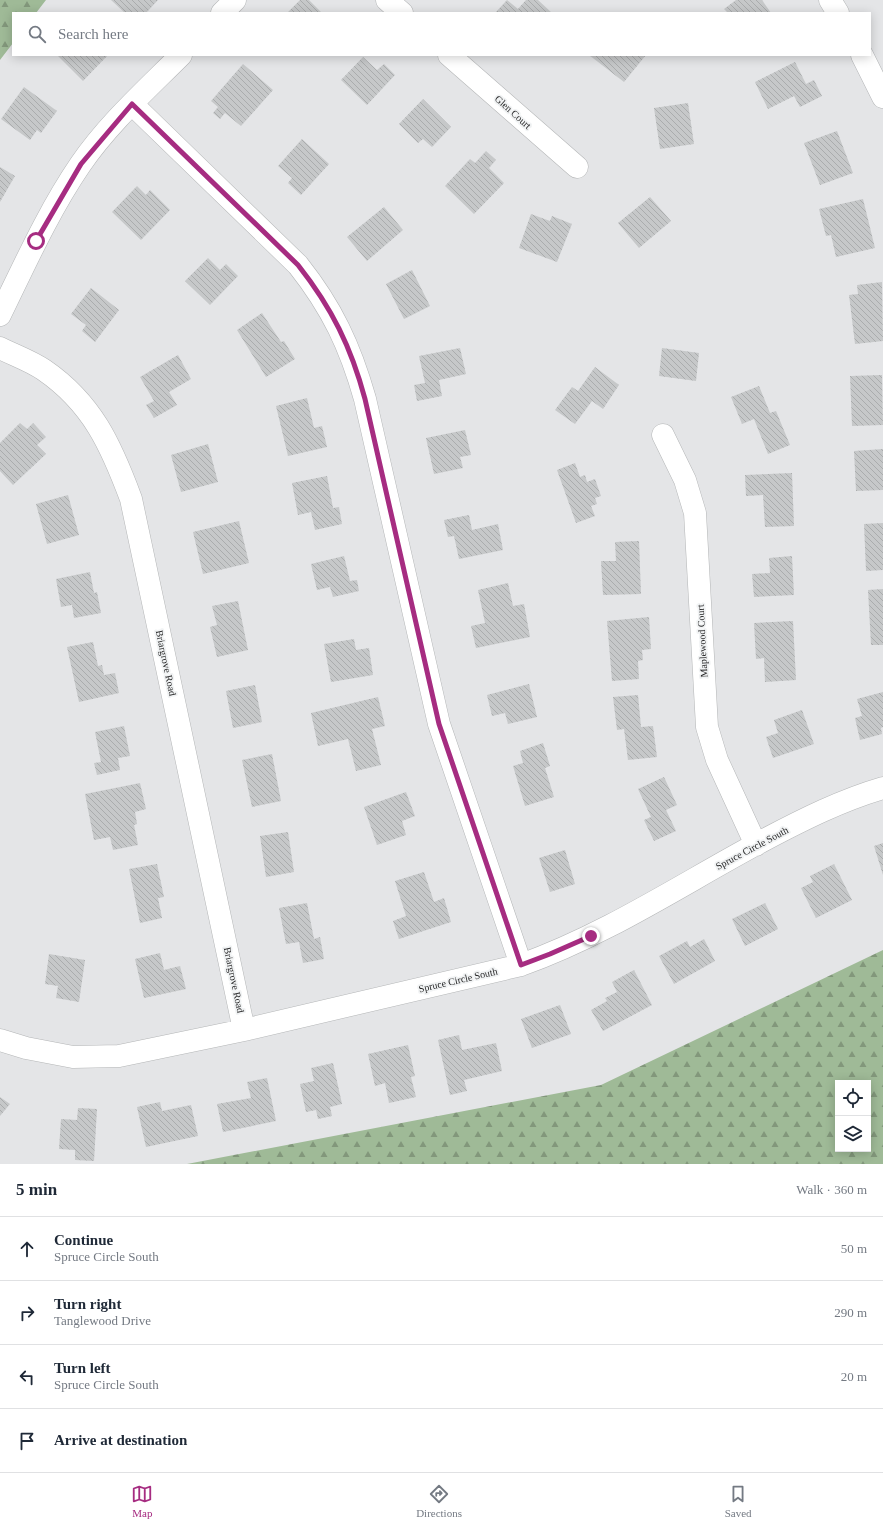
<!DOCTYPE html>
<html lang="en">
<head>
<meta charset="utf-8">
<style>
  :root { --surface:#fff; --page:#f6f6f7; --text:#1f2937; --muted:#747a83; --line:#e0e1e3; --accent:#a62c81 }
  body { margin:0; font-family:"Times New Roman",serif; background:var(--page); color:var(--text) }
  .controls { position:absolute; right:12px; bottom:12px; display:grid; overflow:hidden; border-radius:0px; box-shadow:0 2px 10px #0003 }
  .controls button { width:36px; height:36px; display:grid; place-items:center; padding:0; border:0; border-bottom:1px solid var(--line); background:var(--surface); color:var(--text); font:20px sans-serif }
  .stop { position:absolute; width:12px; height:12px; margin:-9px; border:3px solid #a62c81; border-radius:50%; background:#fff }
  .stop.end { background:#a62c81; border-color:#fff; box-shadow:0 1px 4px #0008 }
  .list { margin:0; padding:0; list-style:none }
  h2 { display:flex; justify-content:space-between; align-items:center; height:52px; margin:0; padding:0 16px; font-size:17px }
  h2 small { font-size:13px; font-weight:400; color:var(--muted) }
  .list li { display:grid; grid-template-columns:26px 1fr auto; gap:12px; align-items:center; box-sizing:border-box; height:64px; padding:0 16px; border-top:1px solid var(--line) }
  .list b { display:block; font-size:15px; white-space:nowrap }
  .list p { margin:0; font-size:13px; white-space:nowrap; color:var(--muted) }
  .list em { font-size:13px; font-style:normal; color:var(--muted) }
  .icon { flex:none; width:22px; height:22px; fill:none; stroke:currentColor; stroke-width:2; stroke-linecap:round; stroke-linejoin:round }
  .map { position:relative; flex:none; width:883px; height:1164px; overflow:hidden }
  .search { position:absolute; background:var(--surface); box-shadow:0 2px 10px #0003; left:12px; right:12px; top:12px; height:44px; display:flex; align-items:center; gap:10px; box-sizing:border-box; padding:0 14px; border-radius:0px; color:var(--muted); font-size:15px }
  .sheet { height:308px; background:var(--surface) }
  nav { display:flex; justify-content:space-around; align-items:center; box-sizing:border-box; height:56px; border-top:1px solid var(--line); background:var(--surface); font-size:11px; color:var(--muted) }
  nav a { display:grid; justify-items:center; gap:2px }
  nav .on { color:var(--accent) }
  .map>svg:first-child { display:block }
  .forest { fill:url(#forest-firs); fill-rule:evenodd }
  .building { fill:url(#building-back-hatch) }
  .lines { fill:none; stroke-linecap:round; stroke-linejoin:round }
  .minor-casing { stroke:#b4b6b7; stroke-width:23 }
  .minor { stroke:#fff; stroke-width:22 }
  .route { stroke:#a62c81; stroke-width:5 }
  .labels { text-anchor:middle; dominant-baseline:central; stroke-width:3.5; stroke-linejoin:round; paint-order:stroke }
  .street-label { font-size:10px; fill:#282829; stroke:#f1f3f4 }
</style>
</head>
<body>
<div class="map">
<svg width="883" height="1164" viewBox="0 0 883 1164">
  <defs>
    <pattern id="forest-firs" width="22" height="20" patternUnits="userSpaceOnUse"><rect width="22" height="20" fill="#9fba97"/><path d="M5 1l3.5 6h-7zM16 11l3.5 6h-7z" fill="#82977b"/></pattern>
    <pattern id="building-back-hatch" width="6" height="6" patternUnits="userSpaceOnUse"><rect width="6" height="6" fill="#c6c8c9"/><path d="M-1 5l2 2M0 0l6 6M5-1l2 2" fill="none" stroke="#aaacad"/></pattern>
  </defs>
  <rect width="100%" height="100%" fill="#e4e5e7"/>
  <path class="forest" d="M0 0H46L36 13H13V43L0 60Z
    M883 950V1164H187L601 1085ZM838 1083H868V1149H838Z"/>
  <path class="building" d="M111 0H158L146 13H125Z
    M300 0H309L322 13H287Z
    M507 0 518 9 526 0H538L552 13H495Z
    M736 0H762L771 13H728L724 9Z
    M57 55H108L83 81Z
    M589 55H646L624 82Z
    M363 57 377 70 384 64 395 75 367 105 341 80Z
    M795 62 806 84 814 80 822 96 800 107 794 96 768 109 755 82Z
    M243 64 273 90 241 126 225 113 220 119 213 113 218 107 211 101Z
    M24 87 57 111 41 133 37 130 30 140 1 119Z
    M423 99 451 127 432 147 423 139 418 143 399 124Z
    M688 103 694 144 660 149 654 108Z
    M837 131 853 173 820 185 804 143Z
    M302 139 329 164 301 195 288 183 292 178 278 166Z
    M486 151 496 160 489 168 504 183 474 214 445 186 470 159 475 163Z
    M0 167 15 176 0 202Z
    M137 186 146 195 150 190 170 210 141 240 112 212Z
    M650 197 671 221 639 248 618 223Z
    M863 199 875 248 836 257 831 235 826 236 819 209Z
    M384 207 403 230 367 261 347 237Z
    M531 214 550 221 552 216 572 224 557 262 519 248Z
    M208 258 220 270 226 264 238 276 210 305 185 281Z
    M412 270 430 306 404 319 386 284Z
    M882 282 883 341 855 344 849 295 858 294 857 285Z
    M91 288 119 310 95 342 82 331 86 325 71 314Z
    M262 313 281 342 284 341 295 359 266 377 237 330Z
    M460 348 466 374 439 380 442 396 417 401 414 385 425 383 419 356Z
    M662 348 699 353 696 381 659 376Z
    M178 355 191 379 169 392 177 405 154 418 146 405 154 401 140 377Z
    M595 367 619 385 603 409 592 401 575 424 555 410 572 387 578 391Z
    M882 375 883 425 852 426 850 376Z
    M759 386 770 413 776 411 790 445 768 454 754 419 742 424 731 397Z
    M307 398 314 428 322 426 327 447 288 456 276 406Z
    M20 423 27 429 33 423 46 437 37 445 46 454 13 485 0 471V443Z
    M465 430 471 455 460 457 463 468 434 474 426 438Z
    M208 444 218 482 181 492 171 455Z
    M883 449V490L856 491 854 451Z
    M575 463 580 477 585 475 587 482 595 479 601 496 595 498 597 504 591 506 595 516 576 523 557 470Z
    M792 473 794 526 765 527 763 495 746 496 745 475Z
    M327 476 333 508 339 507 342 524 315 530 311 512 298 515 292 483Z
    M68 495 79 535 47 544 36 504Z
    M469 515 472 530 498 524 503 550 459 559 454 536 448 537 444 520Z
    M239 521 249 563 203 574 193 532Z
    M883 523V570L866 571 864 524Z
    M639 541 641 594 603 595 601 561H616L615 542Z
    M344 556 350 581 357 580 359 591 333 597 330 587 317 590 311 564Z
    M792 556 794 595 754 597 752 574 770 573 769 558Z
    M90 572 94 593 97 592 101 613 74 618 72 605 61 607 56 579Z
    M508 583 513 606 524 604 530 637 476 648 471 626 485 623 478 590Z
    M883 589V645H871L868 590Z
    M238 601 248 650 217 657 210 627 217 625 212 606Z
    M649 617 651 649 642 650 643 660 638 661 639 679 612 681 607 621Z
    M793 621 796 680 765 682 764 658 756 659 754 623Z
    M354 639 356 650 369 648 373 675 331 682 324 644Z
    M93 642 98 666 102 665 104 675 115 673 119 693 79 702 67 647Z
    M529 684 537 717 508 724 505 713 492 716 487 695Z
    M255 685 262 722 233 728 226 691Z
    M883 692V727L881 728 882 734 860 740 855 718 862 716 857 699Z
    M638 695 641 727 653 726 657 757 628 760 624 729 617 730 613 697Z
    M378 697 385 726 372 729 381 765 356 771 348 739 318 746 311 713Z
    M802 710 814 744 773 758 766 737 778 733 774 720Z
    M124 726 130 756 118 758 120 770 97 775 94 763 101 762 95 732Z
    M543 743 550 766 545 768 554 797 525 806 513 766 523 763 520 751Z
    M272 754 281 801 252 807 242 760Z
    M664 777 677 805 666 810 676 831 654 841 644 820 651 817 638 789Z
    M140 783 146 809 135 812 137 824 134 825 138 845 113 850 110 837 94 840 85 794Z
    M406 792 415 816 402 821 406 835 377 845 364 807Z
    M288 832 294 872 266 877 260 836Z
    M883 843V875L874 846Z
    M565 850 575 884 550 892 539 858Z
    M157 864 164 897 158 898 162 918 140 923 129 869Z
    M834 864 852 900 816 918 801 888 813 882 810 876Z
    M424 872 434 902 444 898 451 922 399 939 393 921 406 916 395 881Z
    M307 903 314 939 320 937 324 959 303 963 299 942 286 944 279 908Z
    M765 903 778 929 745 946 732 919Z
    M704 939 715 961 674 984 659 956 687 941 690 947Z
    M160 953 164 970 180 966 186 989 144 998 135 959Z
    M49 954 85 960 79 1002 56 998 58 986 45 984Z
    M634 970 652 1005 603 1031 591 1010 607 1001 605 998 617 992 612 982Z
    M560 1005 571 1034 532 1048 521 1019Z
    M459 1035 462 1050 496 1043 502 1071 464 1080 467 1091 450 1095 438 1040Z
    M408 1045 415 1076 411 1077 416 1097 389 1103 385 1083 375 1086 368 1054Z
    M333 1063 342 1104 330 1107 332 1116 318 1119 316 1110 306 1112 300 1084 314 1081 311 1068Z
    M267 1078 276 1121 223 1132 217 1104 251 1098 247 1082Z
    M0 1097 10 1104 0 1116Z
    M160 1102 162 1111 191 1105 198 1136 146 1147 137 1107Z
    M78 1108 97 1109 94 1161 75 1160V1150L59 1149 61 1119 77 1120Z"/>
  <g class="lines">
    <g class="minor-casing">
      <path id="minor" d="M387 0 402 13
        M830 0 838 13
        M222 13 235 0
        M449 55 577 167
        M862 55 883 97
        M132 104 298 265C332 308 350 346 365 399L439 724 521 965
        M0 315C25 264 48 212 80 165 108 124 146 90 181 55
        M0 348C14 355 31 361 44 370 92 403 111 445 131 499L244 1030
        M663 435 685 480 695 513 707 727 717 760 756 845
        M0 1040 26 1048 73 1057 119 1056 244 1030 521 965C608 934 685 882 766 839 804 819 842 800 883 788"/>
    </g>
    <use href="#minor" class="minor"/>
  </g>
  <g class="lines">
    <path class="route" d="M36 241 81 164 132 104 298 265C332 308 351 347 365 399L439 724 521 965 550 954 591 936"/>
  </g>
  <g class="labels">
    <g class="street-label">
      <text transform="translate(513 112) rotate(42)">Glen Court</text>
      <text transform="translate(702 641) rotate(-93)">Maplewood Court</text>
      <text transform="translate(166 663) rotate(78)">Briargrove Road</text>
      <text transform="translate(752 848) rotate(-28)">Spruce Circle South</text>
      <text transform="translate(234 980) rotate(78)">Briargrove Road</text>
      <text transform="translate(458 980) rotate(-13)">Spruce Circle South</text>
    </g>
  </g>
</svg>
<div class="controls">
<button><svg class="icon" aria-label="locate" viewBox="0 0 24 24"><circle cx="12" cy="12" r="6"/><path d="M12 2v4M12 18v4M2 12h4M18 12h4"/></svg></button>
<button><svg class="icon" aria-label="layers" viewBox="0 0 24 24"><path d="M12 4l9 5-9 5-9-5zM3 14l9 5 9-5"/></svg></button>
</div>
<div class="stop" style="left:36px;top:241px"></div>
<div class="stop end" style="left:591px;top:936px"></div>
<div class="search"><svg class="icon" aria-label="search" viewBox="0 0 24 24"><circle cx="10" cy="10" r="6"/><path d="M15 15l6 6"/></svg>Search here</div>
</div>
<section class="sheet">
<h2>5 min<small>Walk · 360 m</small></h2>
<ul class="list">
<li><svg class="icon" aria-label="ahead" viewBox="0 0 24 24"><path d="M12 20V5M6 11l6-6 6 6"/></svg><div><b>Continue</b><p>Spruce Circle South</p></div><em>50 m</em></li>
<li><svg class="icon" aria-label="right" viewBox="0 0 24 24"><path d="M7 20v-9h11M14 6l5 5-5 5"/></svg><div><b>Turn right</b><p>Tanglewood Drive</p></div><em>290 m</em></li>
<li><svg class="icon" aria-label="left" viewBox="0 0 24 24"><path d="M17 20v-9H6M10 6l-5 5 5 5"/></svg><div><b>Turn left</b><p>Spruce Circle South</p></div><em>20 m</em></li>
<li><svg class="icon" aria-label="arrive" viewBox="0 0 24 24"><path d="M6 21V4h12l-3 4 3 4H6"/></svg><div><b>Arrive at destination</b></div></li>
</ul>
</section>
<nav>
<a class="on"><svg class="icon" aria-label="map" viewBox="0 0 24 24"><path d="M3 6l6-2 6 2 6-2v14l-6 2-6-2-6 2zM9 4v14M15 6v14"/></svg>Map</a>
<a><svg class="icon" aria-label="directions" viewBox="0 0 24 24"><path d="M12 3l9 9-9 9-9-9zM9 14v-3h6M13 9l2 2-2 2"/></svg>Directions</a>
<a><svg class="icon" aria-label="saved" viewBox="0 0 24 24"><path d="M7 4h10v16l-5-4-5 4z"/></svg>Saved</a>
</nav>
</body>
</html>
